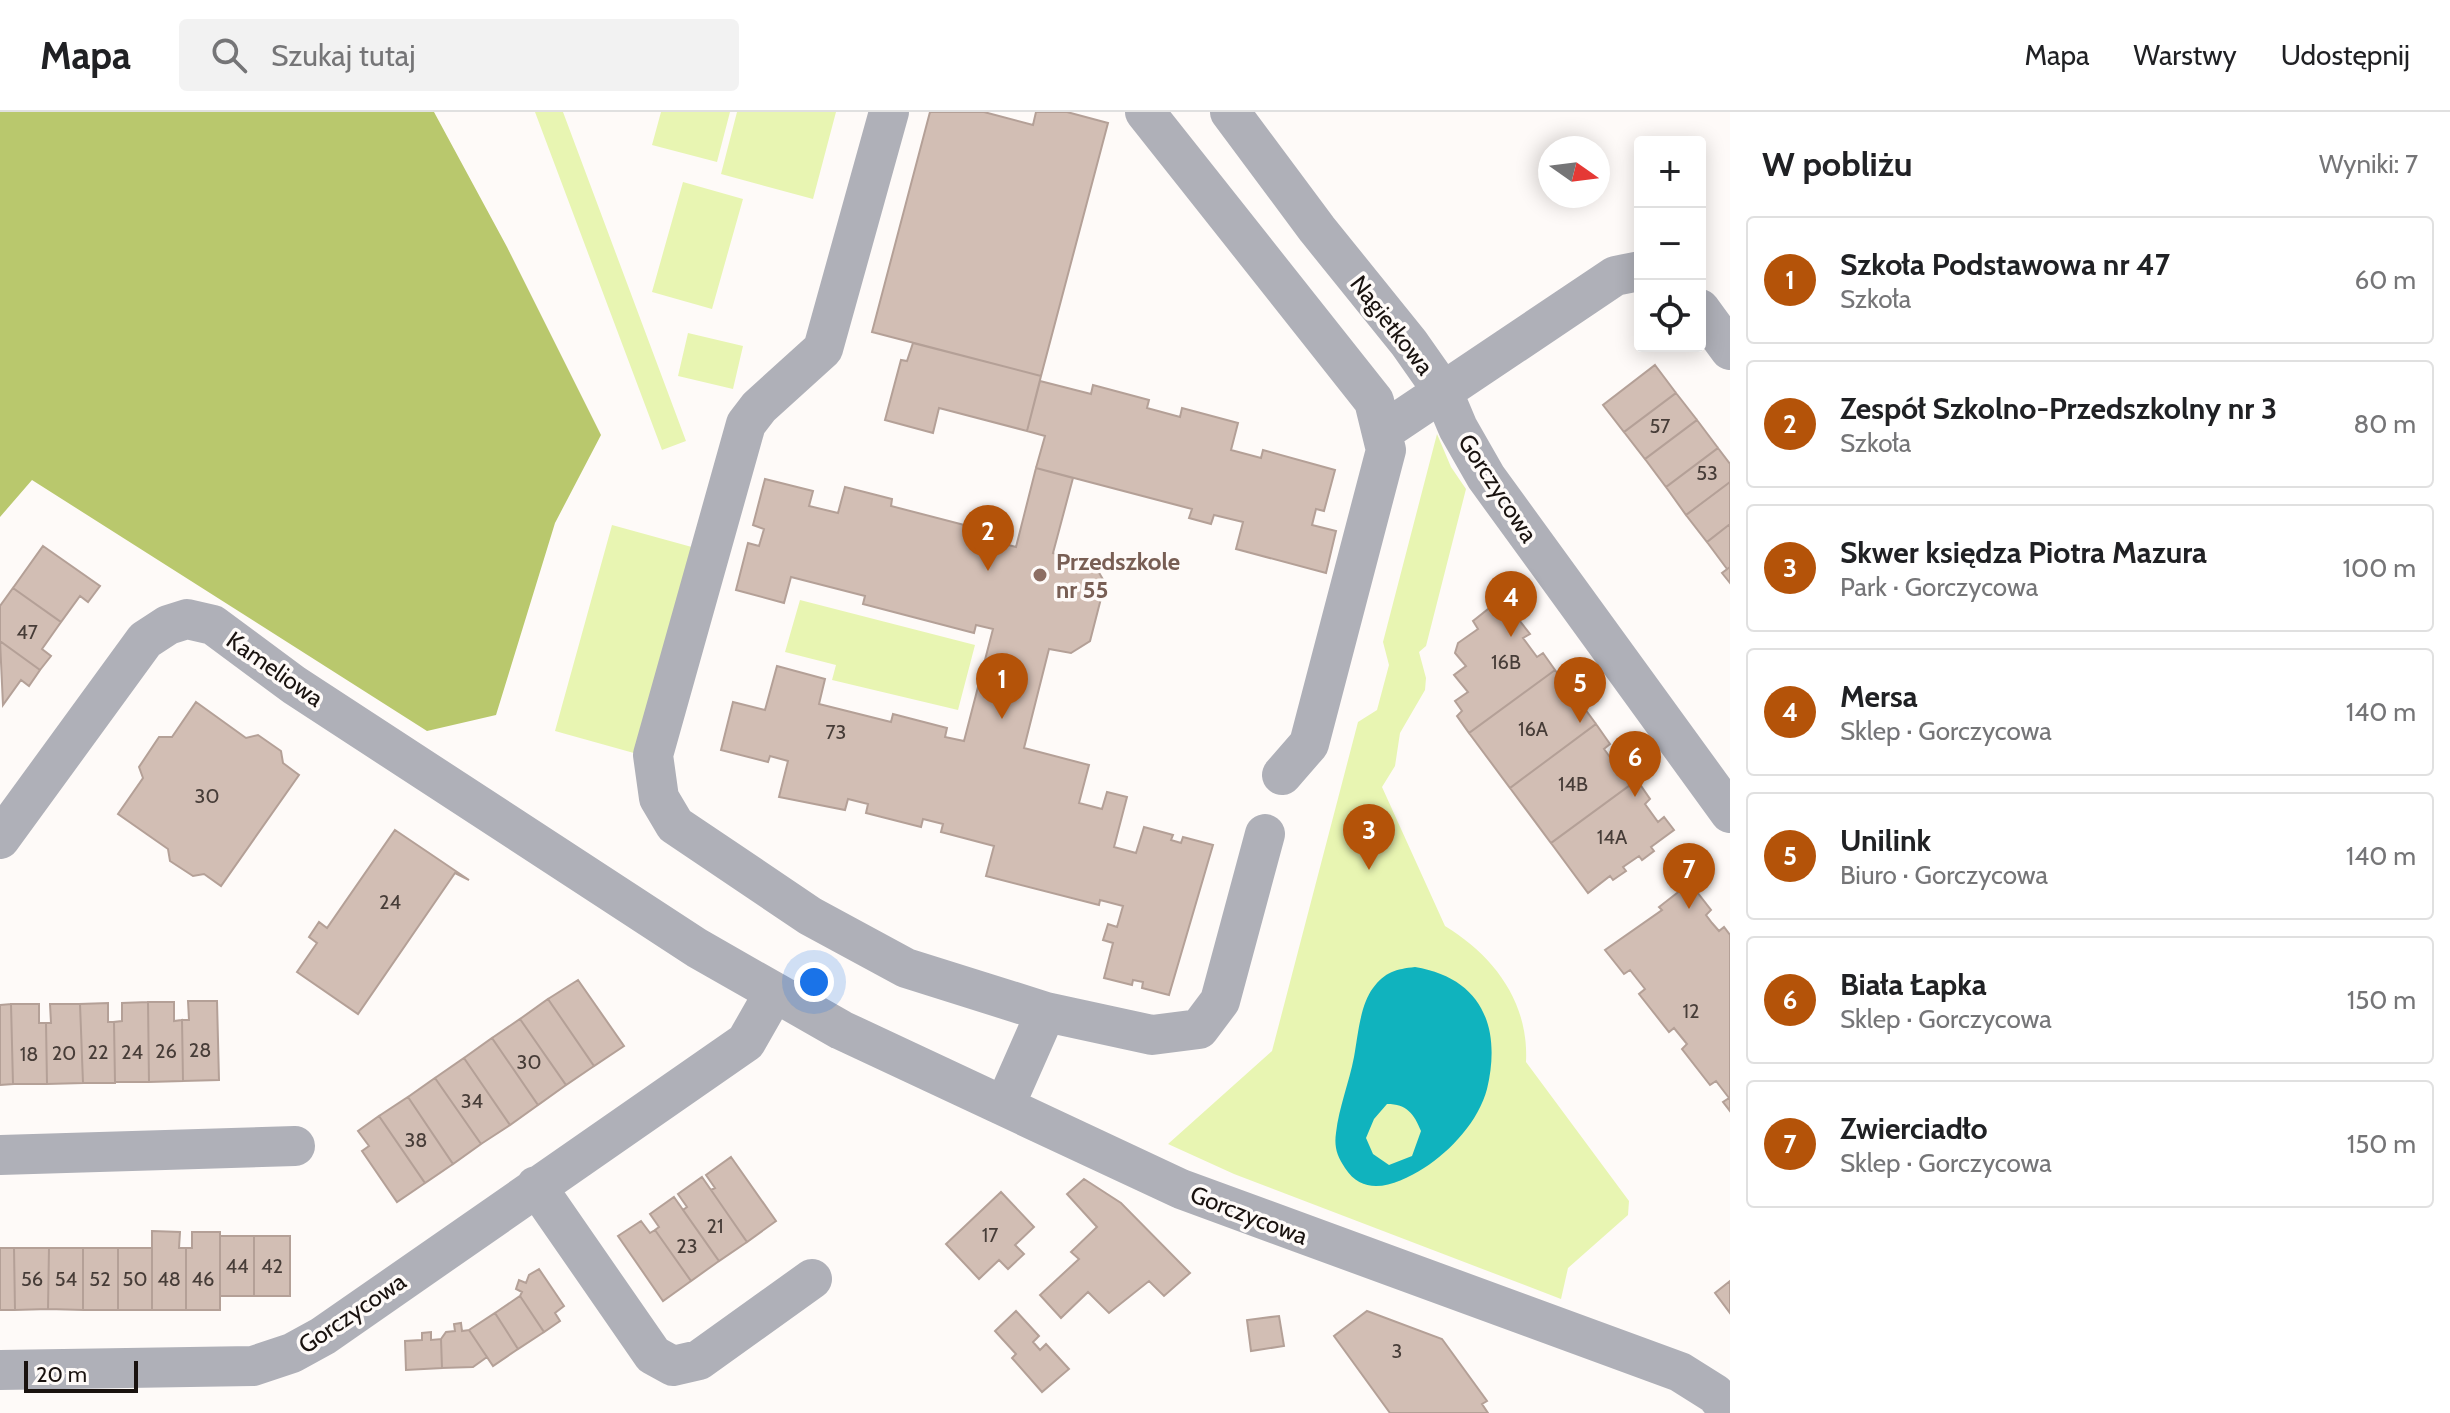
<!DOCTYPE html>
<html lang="pl">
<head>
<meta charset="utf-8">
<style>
  :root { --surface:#fff; --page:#f2f2f2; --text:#202124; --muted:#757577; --line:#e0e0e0; --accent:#b45309 }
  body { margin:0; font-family:Cabin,sans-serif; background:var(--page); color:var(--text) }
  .controls { position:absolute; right:24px; top:24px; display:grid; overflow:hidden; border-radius:8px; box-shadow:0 4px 20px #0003 }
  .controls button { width:72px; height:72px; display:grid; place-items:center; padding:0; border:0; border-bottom:2px solid var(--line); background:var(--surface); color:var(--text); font:40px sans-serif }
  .compass { position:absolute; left:1538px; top:24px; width:72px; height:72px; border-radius:50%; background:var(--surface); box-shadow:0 4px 20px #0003; rotate:104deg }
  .scale { position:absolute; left:24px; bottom:20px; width:114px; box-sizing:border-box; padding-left:8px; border:4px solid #19120f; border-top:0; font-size:22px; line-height:28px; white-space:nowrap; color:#19120f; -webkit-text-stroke:6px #fefaf8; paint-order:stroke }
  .you { position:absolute; left:814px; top:870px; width:28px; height:28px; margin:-20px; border:6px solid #fff; border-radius:50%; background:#1a73e8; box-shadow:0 0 0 12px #1a73e833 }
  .badge { display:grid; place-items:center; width:52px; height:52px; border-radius:50%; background:var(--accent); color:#fff; font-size:26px; font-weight:700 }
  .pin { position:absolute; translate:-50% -66px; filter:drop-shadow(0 2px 4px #0008) }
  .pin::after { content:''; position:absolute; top:42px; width:28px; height:24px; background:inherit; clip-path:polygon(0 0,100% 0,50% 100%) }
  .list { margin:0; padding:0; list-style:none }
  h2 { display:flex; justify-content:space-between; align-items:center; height:104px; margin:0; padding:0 32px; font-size:34px }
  h2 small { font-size:26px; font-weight:400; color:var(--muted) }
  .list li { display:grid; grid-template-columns:52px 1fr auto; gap:24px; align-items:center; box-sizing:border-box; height:128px; margin:0 16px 16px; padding:0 16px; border:2px solid var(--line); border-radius:8px }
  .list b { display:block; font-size:30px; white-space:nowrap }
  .list p { margin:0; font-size:26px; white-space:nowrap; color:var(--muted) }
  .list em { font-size:26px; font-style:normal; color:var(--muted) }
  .icon { flex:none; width:44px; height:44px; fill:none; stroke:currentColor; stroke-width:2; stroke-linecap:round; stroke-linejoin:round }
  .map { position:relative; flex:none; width:1730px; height:1301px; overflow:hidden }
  header { display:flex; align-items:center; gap:48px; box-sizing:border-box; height:112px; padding:0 40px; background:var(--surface); border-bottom:2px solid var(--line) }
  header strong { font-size:38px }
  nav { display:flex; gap:44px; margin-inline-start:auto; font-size:28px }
  .search { width:560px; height:72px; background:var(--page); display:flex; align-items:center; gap:20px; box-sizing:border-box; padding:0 28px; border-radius:8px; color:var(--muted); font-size:30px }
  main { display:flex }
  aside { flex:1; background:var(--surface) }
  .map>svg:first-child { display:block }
  .green { fill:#e8f5b2 }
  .forest { fill:#b9c86d }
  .water { fill:#10b3be; fill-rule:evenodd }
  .building { fill:#d2beb4; stroke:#b4a097; stroke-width:2 }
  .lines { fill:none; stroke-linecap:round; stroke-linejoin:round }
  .minor { stroke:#afb0b8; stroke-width:40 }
  .education-dot { fill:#8d6e63; stroke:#fefaf8; stroke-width:3 }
  .labels { text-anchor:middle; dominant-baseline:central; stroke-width:7; stroke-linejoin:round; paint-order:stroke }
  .number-label { font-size:20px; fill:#473d38 }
  .street-label { font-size:24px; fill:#19120f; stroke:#fefaf8 }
  .education-label { font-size:24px; font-weight:bold; fill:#785e54; stroke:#fefaf8; text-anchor:start }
</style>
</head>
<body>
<header>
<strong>Mapa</strong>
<div class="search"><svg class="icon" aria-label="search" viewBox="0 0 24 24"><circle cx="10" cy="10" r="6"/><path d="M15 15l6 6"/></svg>Szukaj tutaj</div>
<nav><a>Mapa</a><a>Warstwy</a><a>Udostępnij</a></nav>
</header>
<main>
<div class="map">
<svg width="1730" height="1301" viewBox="0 0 1730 1301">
  <rect width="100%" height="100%" fill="#fefaf8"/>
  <path class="green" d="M535 0H563L686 329 662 338Z
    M661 0H730L717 50 652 33Z
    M737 0H836L813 87 721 62Z
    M683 70 743 87 712 197 652 180Z
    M688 221 743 234 733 277 678 264Z
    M1437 322 1451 355 1466 377 1426 534 1419 540 1426 566 1425 578 1400 621 1395 654 1382 675 1445 814C1494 844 1529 890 1526 950L1629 1089 1628 1103 1568 1156 1561 1187 1234 1062 1168 1032 1272 939 1358 610 1377 598 1389 553 1383 530Z
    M612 413 699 437 641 643 555 619Z
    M800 488 975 533 958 598 832 568 836 553 785 540Z"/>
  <path class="forest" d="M0 0H434L507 135 601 323 555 411 496 603 427 619 32 368 0 405Z"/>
  <path class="water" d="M1415 855C1481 866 1502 914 1487 977 1479 1008 1451 1039 1424 1056 1398 1072 1365 1087 1345 1056 1337 1044 1334 1035 1336 1021 1339 995 1349 971 1354 945 1358 924 1360 893 1373 876 1385 860 1396 857 1415 855ZM1387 992C1407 992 1414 1002 1421 1019L1412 1044 1389 1053 1373 1042 1366 1026 1374 1007Z"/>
  <path class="building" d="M930 0H984L1033 13 1036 0H1067L1108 11 1041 264 872 220Z
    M913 231 1041 264 1027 319 939 296 933 321 885 308 901 248 907 249Z
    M1655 253 1676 281 1624 320 1603 293Z
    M1040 269 1091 282 1093 273 1149 288 1147 296 1180 305 1182 296 1238 311 1231 338 1261 346 1263 338 1335 358 1324 399 1316 397 1312 413 1336 419 1326 461 1236 437 1243 410 1214 403 1211 412 1189 406 1192 397 1036 356 1045 324 1027 319Z
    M1676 281 1697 308 1645 347 1624 320Z
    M1697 308 1718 336 1666 375 1645 347Z
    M1718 336 1730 352V370L1686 403 1666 375Z
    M1036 356 1073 366 1053 441 1094 452 1105 471 1090 529 1071 541 1049 537 1024 636 1089 653 1079 691 1102 697 1107 680 1127 685 1114 735 1136 741 1144 715 1173 723 1171 728 1181 731 1183 725 1213 733 1169 883 1142 876 1143 870 1133 868 1132 873 1104 866 1113 831 1103 828 1108 812 1117 815 1123 794 1100 788 1099 793 986 764 994 734 941 720 943 712 923 707 921 715 866 701 868 692 848 687 845 698 779 685 788 649 770 644 768 650 721 638 733 590 765 598 777 554 825 567 819 592 891 610 893 602 947 616 945 625 964 629 993 517 976 513 974 521 863 492 865 484 791 465 784 491 736 478 748 431 759 434 764 417 753 413 765 367 813 379 809 394 838 401 845 375 892 387 891 394 999 422 997 430 1016 435Z
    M1730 370V412L1707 430 1686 403Z
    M1730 412V455L1727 457 1707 430Z
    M43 434 100 474 88 490 80 484 61 510 13 476Z
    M1730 455V471L1722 461Z
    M13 476 61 510 42 537 51 544 40 558 0 529V494Z
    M1502 486 1530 522 1523 526 1537 545 1543 541 1555 558 1469 621 1457 604 1462 599 1455 589 1468 580 1454 563 1466 554 1455 541 1458 531 1478 517 1473 509Z
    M0 529 40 558 29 574 21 568 3 593Z
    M1555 558 1567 573 1562 578 1575 599 1582 593 1596 612 1510 676 1469 621Z
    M196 590 246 626 258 623 281 639 283 651 299 663 221 774 204 762 193 764 170 749 168 737 118 702 143 666 139 655 159 625H172Z
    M1596 612 1610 632 1604 637 1618 656 1624 651 1637 668 1551 731 1510 676Z
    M1637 668 1650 687 1645 692 1658 710 1664 705 1674 718 1651 735 1654 739 1642 748 1639 744 1623 755 1626 759 1613 768 1610 764 1588 781 1551 731Z
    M395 718 469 768 455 761 358 902 297 860 317 831 309 825 319 810 327 816Z
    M1690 771 1711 798 1706 803 1712 811 1719 819 1724 815 1730 823V999L1723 990 1729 986 1716 969 1710 973 1682 937 1687 932 1674 916 1669 920 1639 882 1645 877 1630 858 1624 862 1605 838 1662 798 1659 795Z
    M578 868 624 934 594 954 548 887Z
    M548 887 594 954 566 973 520 907Z
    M188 889H217L219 968 183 969 182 908H189Z
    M148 890 149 970H115L114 910 122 909V891Z
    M148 890H174V909L182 908 183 969 149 970Z
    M108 891V910H114L115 971H83L80 892Z
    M11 892 13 972 0 973V893Z
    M11 892H39V911H46L47 972H13Z
    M50 892H80L83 971 47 972 46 911H51Z
    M520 907 566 973 538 993 492 926Z
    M492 926 538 993 510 1013 464 946Z
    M464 946 510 1013 481 1032 435 966Z
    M435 966 481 1032 453 1052 408 985Z
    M408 985 453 1052 425 1071 379 1004Z
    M379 1004 425 1071 397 1090 362 1039 369 1034 358 1019Z
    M731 1045 776 1109 747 1130 711 1078 715 1076 706 1063Z
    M702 1065 747 1130 719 1149 683 1098 687 1095 678 1082Z
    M1084 1067 1121 1091 1190 1161 1164 1184 1149 1169 1109 1201 1088 1180 1061 1206 1040 1183 1079 1147 1071 1140 1097 1115 1067 1082Z
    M1001 1080 1034 1115 1015 1133 1024 1142 1008 1157 999 1148 979 1167 946 1132Z
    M674 1085 719 1149 691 1169 655 1118 659 1115 650 1102Z
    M641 1109 650 1121 655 1118 691 1169 663 1189 618 1124Z
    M152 1119 180 1120 179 1136H186V1198H152Z
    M192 1120H220V1198H186V1136H192Z
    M220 1124H254V1184H220Z
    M254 1124H290V1184H254Z
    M0 1136H14L15 1198H0Z
    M14 1136H49L48 1197 15 1198Z
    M49 1136H83V1198L48 1197Z
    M83 1136H118V1198H83Z
    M118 1136H152V1198H118Z
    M539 1157 564 1194 555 1201 560 1209 544 1220 520 1184 522 1180 516 1177 519 1168 526 1171 529 1163Z
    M1730 1169V1201L1715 1181Z
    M520 1184 544 1220 518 1237 495 1201Z
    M1016 1199 1039 1224 1033 1230 1040 1238 1046 1232 1069 1257 1042 1280 1012 1246 1016 1242 995 1219Z
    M1367 1199 1442 1227 1487 1289 1482 1292 1488 1301H1390L1334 1224Z
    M495 1201 518 1237 493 1254 469 1218Z
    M1279 1204 1284 1234 1251 1239 1247 1208Z
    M461 1211 462 1219 469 1218 487 1245 473 1255 442 1256 441 1227 446 1220 455 1219 454 1212Z
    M431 1220V1228L441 1227 442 1256 406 1258 405 1229 422 1228V1221Z"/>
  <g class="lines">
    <path class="minor" d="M889 0 823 237 759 295 746 312 653 643 659 686 675 713 810 804 906 856 1046 900 1152 923 1199 917 1220 889 1265 722
      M1145 0 1374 289 1386 338 1309 632 1282 663
      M1230 0 1317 117 1409 231 1442 278 1458 316 1486 365 1730 701
      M1700 197 1730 238
      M1384 319 1615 164 1640 159
      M0 727 145 528 168 513 187 507 213 513 294 573 697 836 841 918 1181 1077 1680 1260 1715 1282 1730 1300
      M1005 993 1046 900
      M0 1043 295 1034
      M536 1074 653 1243 673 1254 699 1248 812 1167
      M0 1258 253 1254 292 1241 323 1224 746 930 774 881"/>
  </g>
  <circle class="education-dot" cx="1040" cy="463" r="8"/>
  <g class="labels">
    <g class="number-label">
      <text x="1660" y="314">57</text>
      <text x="1707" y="361">53</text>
      <text x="27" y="520">47</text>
      <text x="1506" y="550">16B</text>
      <text x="1533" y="617">16A</text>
      <text x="836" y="620">73</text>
      <text x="1573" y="672">14B</text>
      <text x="207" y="684">30</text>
      <text x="1612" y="725">14A</text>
      <text x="390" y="790">24</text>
      <text x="1691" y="899">12</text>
      <text x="200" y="938">28</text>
      <text x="166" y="939">26</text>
      <text x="98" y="940">22</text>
      <text x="132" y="940">24</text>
      <text x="64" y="941">20</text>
      <text x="29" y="942">18</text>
      <text x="529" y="950">30</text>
      <text x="472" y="989">34</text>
      <text x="416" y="1028">38</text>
      <text x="715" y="1114">21</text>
      <text x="990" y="1123">17</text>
      <text x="687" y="1134">23</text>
      <text x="237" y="1154">44</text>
      <text x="272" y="1154">42</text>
      <text x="32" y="1167">56</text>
      <text x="66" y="1167">54</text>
      <text x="100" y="1167">52</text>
      <text x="135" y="1167">50</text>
      <text x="169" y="1167">48</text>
      <text x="203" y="1167">46</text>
      <text x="1397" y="1239">3</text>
    </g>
    <g class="street-label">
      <text transform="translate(1392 213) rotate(52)">Nagietkowa</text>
      <text transform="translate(1498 376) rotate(57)">Gorczycowa</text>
      <text transform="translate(275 557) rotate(35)">Kameliowa</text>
      <text transform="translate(1249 1103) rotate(21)">Gorczycowa</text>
      <text transform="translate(352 1201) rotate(-34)">Gorczycowa</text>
    </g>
    <g class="education-label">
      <text x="1056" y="449">Przedszkole<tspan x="1056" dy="28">nr 55</tspan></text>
    </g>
  </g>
</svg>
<div class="controls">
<button>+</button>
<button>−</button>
<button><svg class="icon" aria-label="locate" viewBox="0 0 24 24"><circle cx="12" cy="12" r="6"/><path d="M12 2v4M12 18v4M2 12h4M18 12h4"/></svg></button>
</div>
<svg class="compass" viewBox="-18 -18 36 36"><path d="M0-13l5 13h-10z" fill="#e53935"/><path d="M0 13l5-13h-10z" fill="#757577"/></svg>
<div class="scale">20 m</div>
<div class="you"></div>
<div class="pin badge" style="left:1002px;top:607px">1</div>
<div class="pin badge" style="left:988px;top:459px">2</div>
<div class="pin badge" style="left:1369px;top:758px">3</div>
<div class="pin badge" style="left:1511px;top:525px">4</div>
<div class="pin badge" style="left:1580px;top:611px">5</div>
<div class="pin badge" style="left:1635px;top:685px">6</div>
<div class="pin badge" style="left:1689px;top:797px">7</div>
</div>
<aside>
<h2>W pobliżu<small>Wyniki: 7</small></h2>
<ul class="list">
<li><span class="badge">1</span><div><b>Szkoła Podstawowa nr 47</b><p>Szkoła</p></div><em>60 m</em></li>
<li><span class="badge">2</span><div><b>Zespół Szkolno-Przedszkolny nr 3</b><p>Szkoła</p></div><em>80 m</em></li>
<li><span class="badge">3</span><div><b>Skwer księdza Piotra Mazura</b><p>Park · Gorczycowa</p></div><em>100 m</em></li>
<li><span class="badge">4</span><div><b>Mersa</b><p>Sklep · Gorczycowa</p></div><em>140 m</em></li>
<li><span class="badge">5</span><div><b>Unilink</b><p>Biuro · Gorczycowa</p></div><em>140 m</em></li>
<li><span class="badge">6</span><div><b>Biała Łapka</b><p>Sklep · Gorczycowa</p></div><em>150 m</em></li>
<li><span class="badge">7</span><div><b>Zwierciadło</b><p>Sklep · Gorczycowa</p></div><em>150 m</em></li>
</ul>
</aside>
</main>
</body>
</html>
